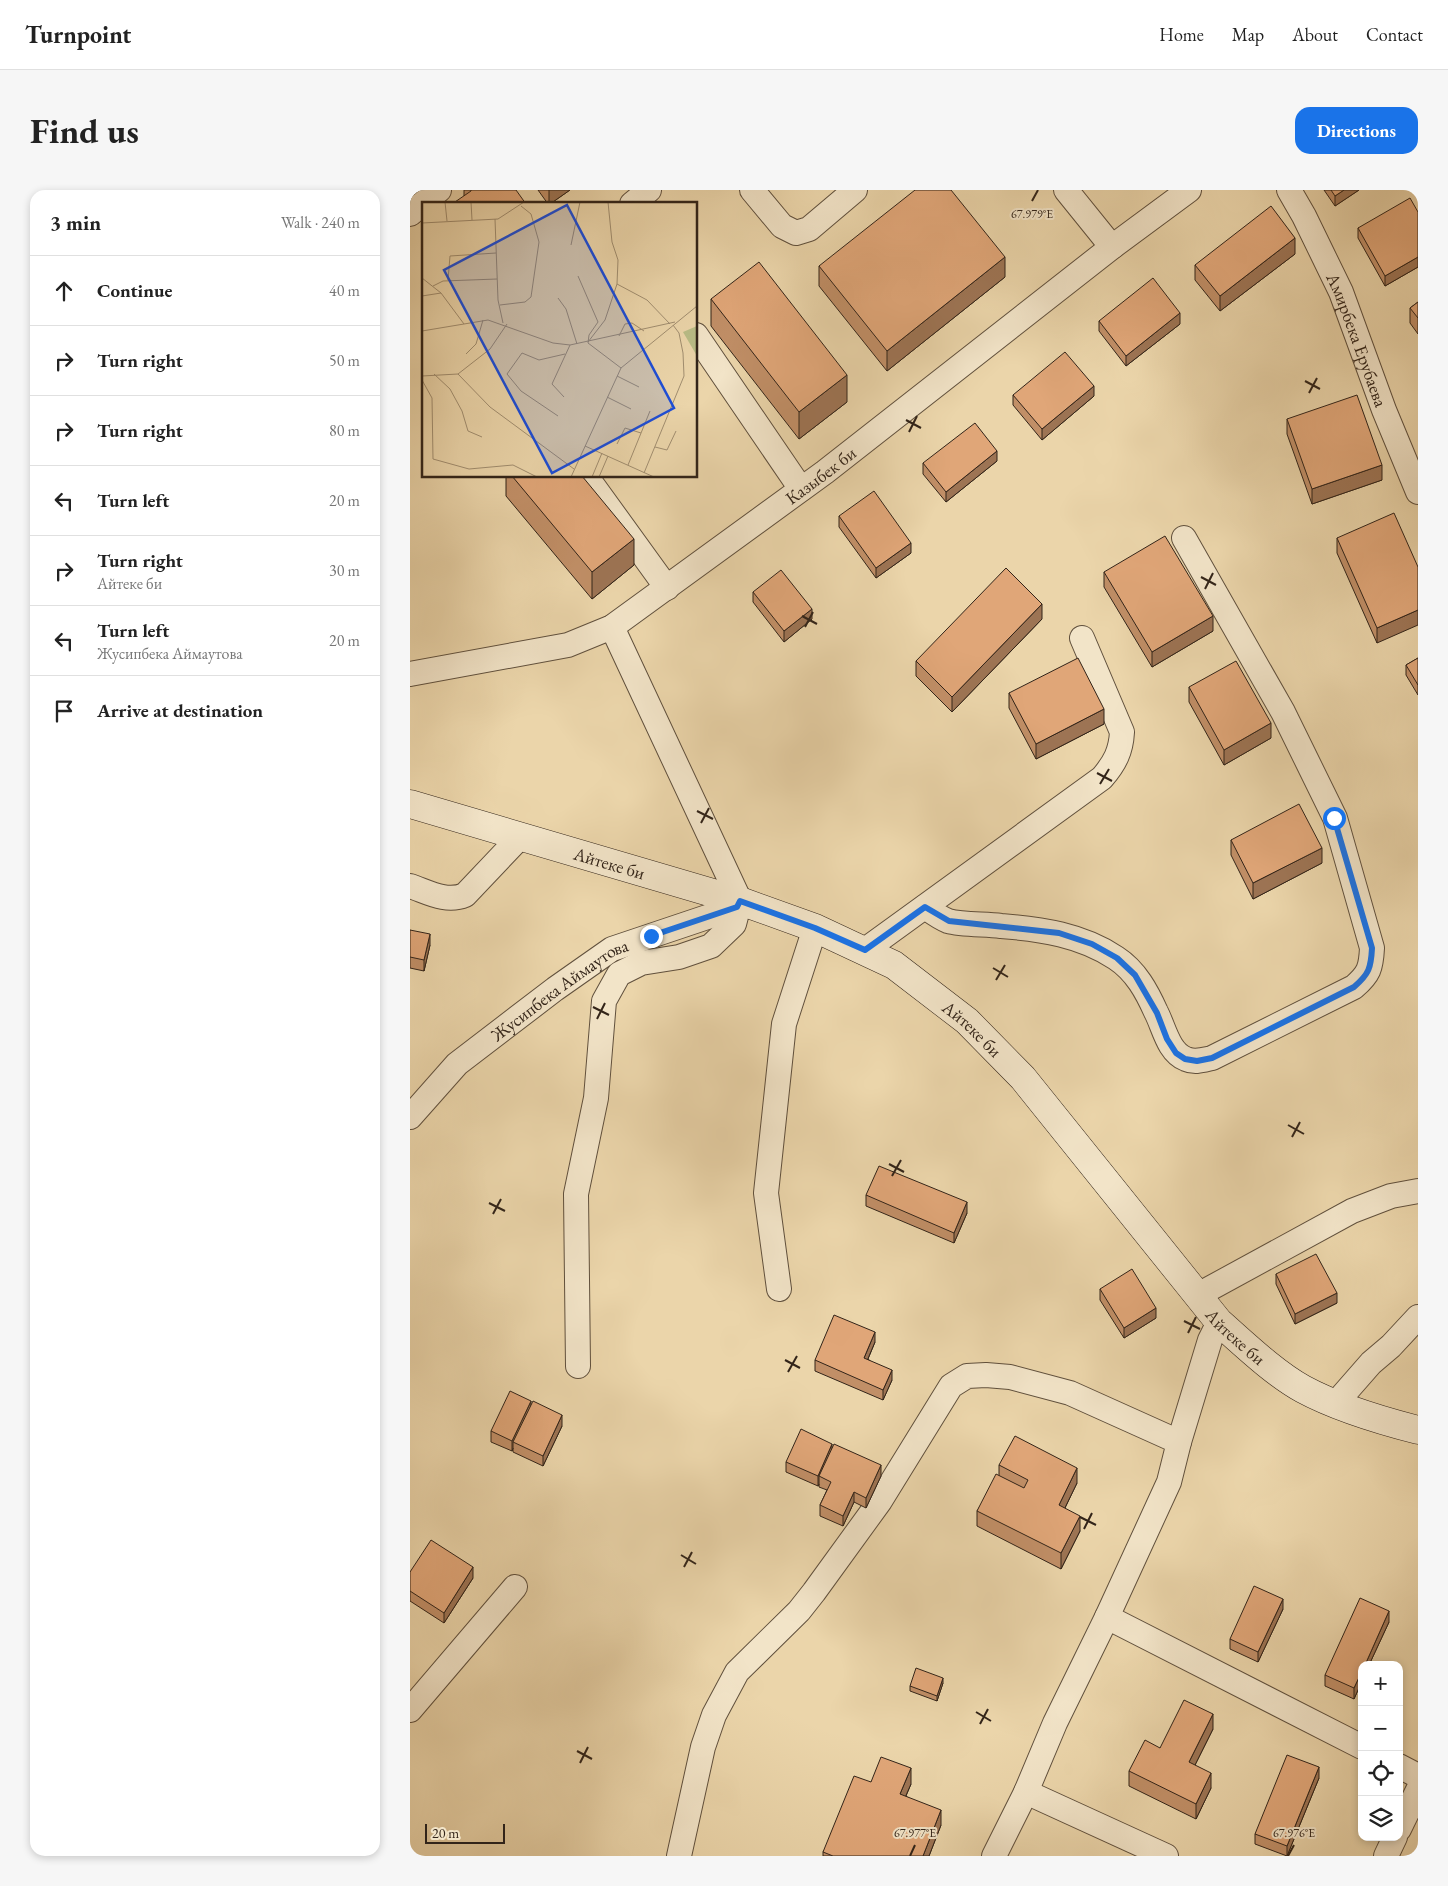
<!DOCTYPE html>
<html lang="en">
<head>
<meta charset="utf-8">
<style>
  :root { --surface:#fff; --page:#f6f6f6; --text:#222; --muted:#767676; --line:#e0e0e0; --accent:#1a73e8 }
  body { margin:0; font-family:"EB Garamond",serif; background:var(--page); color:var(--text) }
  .controls { position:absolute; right:15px; bottom:15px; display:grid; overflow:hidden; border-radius:10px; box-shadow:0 2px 8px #0003 }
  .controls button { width:45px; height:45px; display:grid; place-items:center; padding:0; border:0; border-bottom:1px solid var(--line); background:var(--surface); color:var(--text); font:25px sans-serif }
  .scale { position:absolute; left:15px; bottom:12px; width:80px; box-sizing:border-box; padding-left:5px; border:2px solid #322419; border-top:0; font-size:14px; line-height:18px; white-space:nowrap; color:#322419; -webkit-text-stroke:4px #f2e4c8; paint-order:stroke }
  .stop { position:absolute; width:15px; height:15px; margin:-11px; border:4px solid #1a73e8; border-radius:50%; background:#fff }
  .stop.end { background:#1a73e8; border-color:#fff; box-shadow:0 1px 5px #0008 }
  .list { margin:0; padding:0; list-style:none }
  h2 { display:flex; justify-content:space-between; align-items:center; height:65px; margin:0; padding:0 20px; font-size:21px }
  h2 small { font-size:16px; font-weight:400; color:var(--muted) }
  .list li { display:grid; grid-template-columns:32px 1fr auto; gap:15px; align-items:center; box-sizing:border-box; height:70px; padding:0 20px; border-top:1px solid var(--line) }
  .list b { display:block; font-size:19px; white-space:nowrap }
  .list p { margin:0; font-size:16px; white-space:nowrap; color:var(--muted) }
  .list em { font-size:16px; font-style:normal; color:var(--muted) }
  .icon { flex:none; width:28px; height:28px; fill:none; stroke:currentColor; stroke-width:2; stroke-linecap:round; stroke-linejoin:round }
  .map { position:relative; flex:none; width:1008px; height:1666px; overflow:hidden; border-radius:15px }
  header { display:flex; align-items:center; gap:30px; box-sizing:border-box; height:70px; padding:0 25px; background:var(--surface); border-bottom:1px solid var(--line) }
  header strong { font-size:24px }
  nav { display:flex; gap:28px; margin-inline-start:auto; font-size:18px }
  .intro { display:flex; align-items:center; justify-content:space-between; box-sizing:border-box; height:120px; padding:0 30px }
  h1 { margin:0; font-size:35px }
  .button { padding:12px 22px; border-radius:15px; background:var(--accent); color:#fff; font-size:18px; font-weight:700 }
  main { display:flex; gap:30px; padding:0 30px }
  aside { flex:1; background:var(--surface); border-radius:15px; box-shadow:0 2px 8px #0003 }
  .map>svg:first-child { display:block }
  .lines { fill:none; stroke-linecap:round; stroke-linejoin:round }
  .street-casing { stroke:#60503d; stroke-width:26 }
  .secondary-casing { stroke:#322419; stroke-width:29 }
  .street { stroke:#f2e4c8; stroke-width:24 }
  .secondary { stroke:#f2e4c8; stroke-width:28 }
  .wall { fill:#c18f67; stroke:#322419 }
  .shaded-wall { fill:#9d7454; stroke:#322419 }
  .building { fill:#e0a678; stroke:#322419 }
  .route { stroke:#1a73e8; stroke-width:6 }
  .ticks { fill:none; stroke:#322419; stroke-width:2 }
  .labels { text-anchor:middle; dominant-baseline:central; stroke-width:4; stroke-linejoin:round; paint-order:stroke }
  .street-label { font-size:18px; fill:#322419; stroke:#f2e4c8 }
  .inset-road { fill:none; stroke:#a18e70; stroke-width:1 }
  .view { fill:#1d4ed8; fill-opacity:0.15; stroke:#1d4ed8; stroke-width:2.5 }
  .inset-edge { fill:none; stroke:#322419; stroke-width:2.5 }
  .ticks-label { font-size:12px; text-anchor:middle; fill:#322419; stroke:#f2e4c8; stroke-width:4; stroke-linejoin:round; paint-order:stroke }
</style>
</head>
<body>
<header>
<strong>Turnpoint</strong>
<nav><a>Home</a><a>Map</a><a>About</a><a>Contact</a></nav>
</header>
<div class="intro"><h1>Find us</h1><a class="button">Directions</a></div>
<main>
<aside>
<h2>3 min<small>Walk · 240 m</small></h2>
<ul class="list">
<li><svg class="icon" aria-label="ahead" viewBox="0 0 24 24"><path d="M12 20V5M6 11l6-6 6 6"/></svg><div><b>Continue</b></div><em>40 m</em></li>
<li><svg class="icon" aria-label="right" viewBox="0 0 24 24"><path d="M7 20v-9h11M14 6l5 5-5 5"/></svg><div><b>Turn right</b></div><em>50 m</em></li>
<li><svg class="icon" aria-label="right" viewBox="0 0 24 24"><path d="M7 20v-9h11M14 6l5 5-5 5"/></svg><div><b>Turn right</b></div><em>80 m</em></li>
<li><svg class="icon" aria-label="left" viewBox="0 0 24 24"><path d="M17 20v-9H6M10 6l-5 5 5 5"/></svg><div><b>Turn left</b></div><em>20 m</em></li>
<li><svg class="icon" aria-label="right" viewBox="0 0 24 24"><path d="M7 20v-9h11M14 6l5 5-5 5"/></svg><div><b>Turn right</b><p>Айтеке би</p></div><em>30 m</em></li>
<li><svg class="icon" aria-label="left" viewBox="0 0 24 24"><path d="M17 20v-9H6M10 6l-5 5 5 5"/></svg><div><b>Turn left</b><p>Жусипбека Аймаутова</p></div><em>20 m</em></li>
<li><svg class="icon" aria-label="arrive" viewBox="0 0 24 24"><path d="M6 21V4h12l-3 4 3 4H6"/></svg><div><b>Arrive at destination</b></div></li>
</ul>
</aside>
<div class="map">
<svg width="1008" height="1666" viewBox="0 0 1008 1666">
  <rect width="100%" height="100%" fill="#ebd5aa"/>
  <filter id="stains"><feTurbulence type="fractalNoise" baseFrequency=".004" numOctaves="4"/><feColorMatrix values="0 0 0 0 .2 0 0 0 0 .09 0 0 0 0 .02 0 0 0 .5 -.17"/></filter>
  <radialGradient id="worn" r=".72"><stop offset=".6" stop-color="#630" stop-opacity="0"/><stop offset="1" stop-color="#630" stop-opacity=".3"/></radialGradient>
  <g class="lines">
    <g class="street-casing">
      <g id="street">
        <path d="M342 0 372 36 386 43 399 39 445 0"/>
        <path d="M656 0 702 57"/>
        <path id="s1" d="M879 0 894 26 931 102 974 220 1008 302"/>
        <path d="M222 14 239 0"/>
        <path d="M0 24 29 0"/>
        <path d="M286 145 391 299"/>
        <path d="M176 286 257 398"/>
        <path id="s2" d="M0 484 158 455 202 437 415 282 702 57 779 0"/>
        <path d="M0 696C18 702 36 713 55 705L110 647"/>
        <path d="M515 717C522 722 530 728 538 731 552 735 575 734 591 736 631 739 672 745 706 768 726 781 737 802 746 822 754 837 758 862 776 869 785 873 793 870 802 868L944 797C959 784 961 778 962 758L925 628 873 522 774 348"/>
        <path d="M455 760 692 588C705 573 711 561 712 542L672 448"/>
        <path id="s3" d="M0 927 47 874 145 799 202 759 327 717"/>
        <path d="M369 1099 356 1003 374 834 405 738"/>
        <path d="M788 1105 942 1021 981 1006 1008 1001"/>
        <path d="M168 1176 166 1004 186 908 194 811 209 784 231 773 269 767 301 756 324 734 330 711 202 437"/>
        <path d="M926 1213 961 1173 981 1156 1008 1127"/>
        <path d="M697 1427 952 1557"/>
        <path d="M0 1520 105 1397"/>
        <path d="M989 1576 1008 1586"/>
        <path d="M616 1602 756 1666"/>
        <path d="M989 1639 1008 1600"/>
        <path d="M269 1666 293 1557 304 1525 327 1482 389 1421 404 1402 470 1311 541 1196 557 1186 576 1185 600 1187 660 1203 769 1252"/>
        <path d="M584 1666 616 1602 645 1533 697 1427 759 1292 769 1252 800 1150 809 1132"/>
        <path d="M976 1666 985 1647"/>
      </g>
    </g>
    <g class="secondary-casing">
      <g id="secondary">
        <path id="s4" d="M0 614 330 711 405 738 484 775 557 831 613 888 809 1132C834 1154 864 1183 893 1199 928 1218 969 1230 1008 1240"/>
      </g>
    </g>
    <use href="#street" class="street"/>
    <use href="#secondary" class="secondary"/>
  </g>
  <path class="wall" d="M54 0H106L54 6Z
    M128 0H160L140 14H138Z
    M914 0H949L925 16Z
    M1008 22V77L975 96 948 48V38Z
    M885 64 810 121 785 90V75Z
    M409 76 595 87 477 181 409 96Z
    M301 109 437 212 389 249 301 136Z
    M1008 112V144L1000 133V118Z
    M689 131 770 134 716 176 689 141Z
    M603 205 684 206 632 250 603 215Z
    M877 229 972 290 902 314 877 244Z
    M587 271 536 312 513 284V273Z
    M96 286H172L224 375 182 409 96 306Z
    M429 326 501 363 466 388 429 337Z
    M927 348 1008 377 967 453 927 363Z
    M694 382 803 441 742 477 694 397Z
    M343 402 402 429 374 452 343 412Z
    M632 429 542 522 506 486V471Z
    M1008 468V505L996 485V475Z
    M779 497 861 548 814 575 779 512Z
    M599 503 694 534 626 569 599 518Z
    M821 650 912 673 843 709 821 665Z
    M0 740 20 755 14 781 0 778Z
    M456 1005 557 1023 544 1053 456 1016Z
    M866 1084 927 1113 885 1134 866 1094Z
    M690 1099 746 1128 714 1148 690 1110Z
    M465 1152 458 1169 482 1190 473 1210 405 1181V1170Z
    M121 1215 152 1236 133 1276 103 1262V1258L102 1261 81 1252V1241Z
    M422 1257 471 1286 456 1318 444 1312 433 1336 410 1326V1315L417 1300 409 1297V1294L408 1296 376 1282V1272Z
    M589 1275 667 1293 655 1318 670 1341 651 1379 567 1336V1321L589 1286Z
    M0 1382 63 1388 34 1433 0 1411Z
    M873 1419 848 1472 820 1459V1449Z
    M979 1432 959 1475H952V1491L944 1509 915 1496V1485Z
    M533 1493 527 1511 500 1501V1496Z
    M803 1539 785 1575 801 1598 786 1629 719 1596V1581L750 1558Z
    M909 1588 877 1666 845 1654V1644Z
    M461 1592 501 1594 496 1606 531 1635 519 1666H413V1662Z"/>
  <path class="shaded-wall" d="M139 0H160L140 14H139Z
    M934 0H949L925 16V6Z
    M885 48V64L810 121V106Z
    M595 67V87L477 181V161Z
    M1008 67V77L975 96V86Z
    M770 123V134L716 176V166Z
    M437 185V212L389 249V222Z
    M684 196V206L632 250V239Z
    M587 261V271L536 312V302Z
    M972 275V290L902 314V299Z
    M224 349V375L182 409V382Z
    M501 353V363L466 388V378Z
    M632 414V429L542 522V507Z
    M402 419V429L374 452V441Z
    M1008 420V435L967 453V438Z
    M803 426V441L742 477V462Z
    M694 519V534L626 569V554Z
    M861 533V548L814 575V560Z
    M912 658V673L843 709V693Z
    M20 744V755L14 781V770Z
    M557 1012V1023L544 1053V1043Z
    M927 1103V1113L885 1134V1124Z
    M746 1118V1128L714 1148V1138Z
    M465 1142V1152L454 1178V1168Z
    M482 1180V1190L473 1210V1200Z
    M121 1211V1221L103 1252V1258L102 1261V1251Z
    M152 1225V1236L133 1276V1266Z
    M422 1254V1264L409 1286V1294L408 1296V1286Z
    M471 1275V1286L456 1318V1308Z
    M667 1278V1293L649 1330V1315Z
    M444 1302V1312L433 1336V1326Z
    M670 1326V1341L651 1379V1363Z
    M63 1377V1388L34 1433V1423Z
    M873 1409V1419L848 1472V1462Z
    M979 1421V1432L959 1475H955Z
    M952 1481V1491L944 1509V1498Z
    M533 1488V1493L527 1511V1506Z
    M803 1524V1539L779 1587V1572Z
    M909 1577V1588L877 1666V1656Z
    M501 1578V1594L490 1619V1604Z
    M801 1583V1598L786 1629V1614Z
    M531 1620V1635L519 1666H513Z"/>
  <path class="building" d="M61 0H106L116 14H42L61 1Z
    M505 0H541L595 67 477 161 409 76Z
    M921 0H934L925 6Z
    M1000 8 1008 22V67L975 86 948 38Z
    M861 16 885 48 810 106 785 75Z
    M349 72 437 185 389 222 301 109Z
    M743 88 770 123 716 166 689 131Z
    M1008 112V128L1000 118Z
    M655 162 684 196 632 239 603 205Z
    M947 205 972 275 902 299 877 229Z
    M565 233 587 261 536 302 513 273Z
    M102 286H172L224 349 182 382Z
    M464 301 501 353 466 378 429 326Z
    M984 323 1008 377V420L967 438 927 348Z
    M755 346 803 426 742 462 694 382Z
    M596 378 632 414 542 507 506 471Z
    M371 380 402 419 374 441 343 402Z
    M668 468 694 519 626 554 599 503Z
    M1008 468V495L996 475Z
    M826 471 861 533 814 560 779 497Z
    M889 614 912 658 843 693 821 650Z
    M0 740 20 744 14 770 0 767Z
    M469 976 557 1012 544 1043 456 1005Z
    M906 1064 927 1103 885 1124 866 1084Z
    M722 1079 746 1118 714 1138 690 1099Z
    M424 1125 465 1142 454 1168 482 1180 473 1200 405 1170Z
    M100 1201 121 1211 102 1251 81 1241Z
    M123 1211 152 1225 133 1266 103 1252Z
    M391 1239 422 1254 408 1286 376 1272Z
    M605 1246 667 1278 649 1315 670 1326 651 1363 567 1321 586 1284 614 1298 618 1290 589 1275Z
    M424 1254 471 1275 456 1308 444 1302 433 1326 410 1315 421 1292 409 1286Z
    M21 1350 63 1377 34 1423 0 1401V1382Z
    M844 1396 873 1409 848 1462 820 1449Z
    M950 1408 979 1421 955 1475H952V1481L944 1498 915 1485Z
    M506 1478 533 1488 527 1506 500 1496Z
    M774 1510 803 1524 779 1572 801 1583 786 1614 719 1581 735 1550 750 1558Z
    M877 1565 909 1577 877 1656 845 1644Z
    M471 1567 501 1578 490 1604 531 1620 513 1666H423L413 1662 444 1586 461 1592Z"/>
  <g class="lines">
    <path class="route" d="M241 746 327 717 330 711 405 738 455 760 515 717 539 731 649 743 682 754 707 768 725 785 747 823 757 849 766 863 775 869 787 871 802 868 944 797C959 784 961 778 962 758L924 628"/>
  </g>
  <path class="ticks" d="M622 11 628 0M895 191 910 199M899 203 907 188M496 230 511 238M499 242 507 226M791 387 806 395M795 399 803 383M392 426 407 434M395 437 403 422M687 583 702 591M690 594 699 579M287 621 303 629M291 633 299 618M583 778 598 787M586 790 595 775M183 817 199 825M187 829 195 813M878 935 894 944M882 947 890 932M479 974 494 982M482 986 491 970M79 1013 95 1021M83 1024 91 1009M774 1131 790 1139M778 1143 786 1127M375 1170 390 1178M378 1182 387 1166M670 1327 686 1335M674 1339 682 1323M271 1365 286 1374M274 1377 282 1362M566 1522 581 1531M570 1534 578 1519M167 1561 182 1569M170 1573 178 1557M500 1666 505 1655M878 1666 884 1655"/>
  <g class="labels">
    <g class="street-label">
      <text stroke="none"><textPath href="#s1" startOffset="165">Амирбека Ерубаева</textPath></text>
      <text stroke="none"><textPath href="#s2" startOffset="466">Казыбек би</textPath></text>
      <text stroke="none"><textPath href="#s4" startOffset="208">Айтеке би</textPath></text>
      <text stroke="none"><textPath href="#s3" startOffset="198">Жусипбека Аймаутова</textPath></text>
      <text stroke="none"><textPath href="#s4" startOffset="612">Айтеке би</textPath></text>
      <text stroke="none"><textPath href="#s4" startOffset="1018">Айтеке би</textPath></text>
    </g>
  </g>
  <g transform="translate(12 12)">
    <rect width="275" height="275" fill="#ebd5aa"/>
    <path d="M275 124V154L261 130Z" fill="#b9bd87"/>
    <path class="inset-road" d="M23 0 25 19M49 0 50 18M73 17 76 98 81 121M0 21 76 17 102 0M149 43 158 0M156 74 176 120 167 133 166 141 199 166M0 76 19 91 42 122M26 78 28 54 74 51M195 82 225 98 248 122M11 84 21 79 75 77M0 94 19 91M136 96 144 107 155 142M78 103 103 100 109 95 117 40 109 12 99 4M0 129 66 118 131 141 148 143 253 120M197 134 203 122 210 121 222 129M166 140 183 118 195 82 196 58 190 40 186 0M44 152 54 142 61 118M12 172 28 187 40 209 46 229 60 235M36 172 68 147 85 122M0 174 36 172 68 205 152 267M195 174 217 185M0 178 10 196 11 257 47 267 91 263 115 275M142 195 130 182 148 143M185 195 209 207M136 214 99 189 85 172 100 151 117 158 143 152M195 242 203 226 219 231M163 244 232 275M233 245 245 248 254 229M206 263 228 209M222 271 262 174 261 151 257 131 251 123M149 275 199 166 275 104M170 275 180 251M177 275 186 254"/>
    <path class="view" d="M145 3 252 206 130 271 22 68Z"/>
    <rect width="275" height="275" class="inset-edge"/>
  </g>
  <g class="ticks-label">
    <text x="622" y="28">67.979°E</text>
    <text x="505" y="1647">67.977°E</text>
    <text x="884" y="1647">67.976°E</text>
  </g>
  <rect width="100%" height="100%" filter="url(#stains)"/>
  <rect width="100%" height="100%" fill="url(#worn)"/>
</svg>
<div class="controls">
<button>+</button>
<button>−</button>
<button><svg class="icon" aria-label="locate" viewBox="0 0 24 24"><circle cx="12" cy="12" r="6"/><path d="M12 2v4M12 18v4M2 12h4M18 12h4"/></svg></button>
<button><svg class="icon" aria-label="layers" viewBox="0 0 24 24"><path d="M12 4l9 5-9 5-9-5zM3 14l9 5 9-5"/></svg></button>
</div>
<div class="scale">20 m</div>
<div class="stop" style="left:924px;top:628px"></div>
<div class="stop end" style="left:241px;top:746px"></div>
</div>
</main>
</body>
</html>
